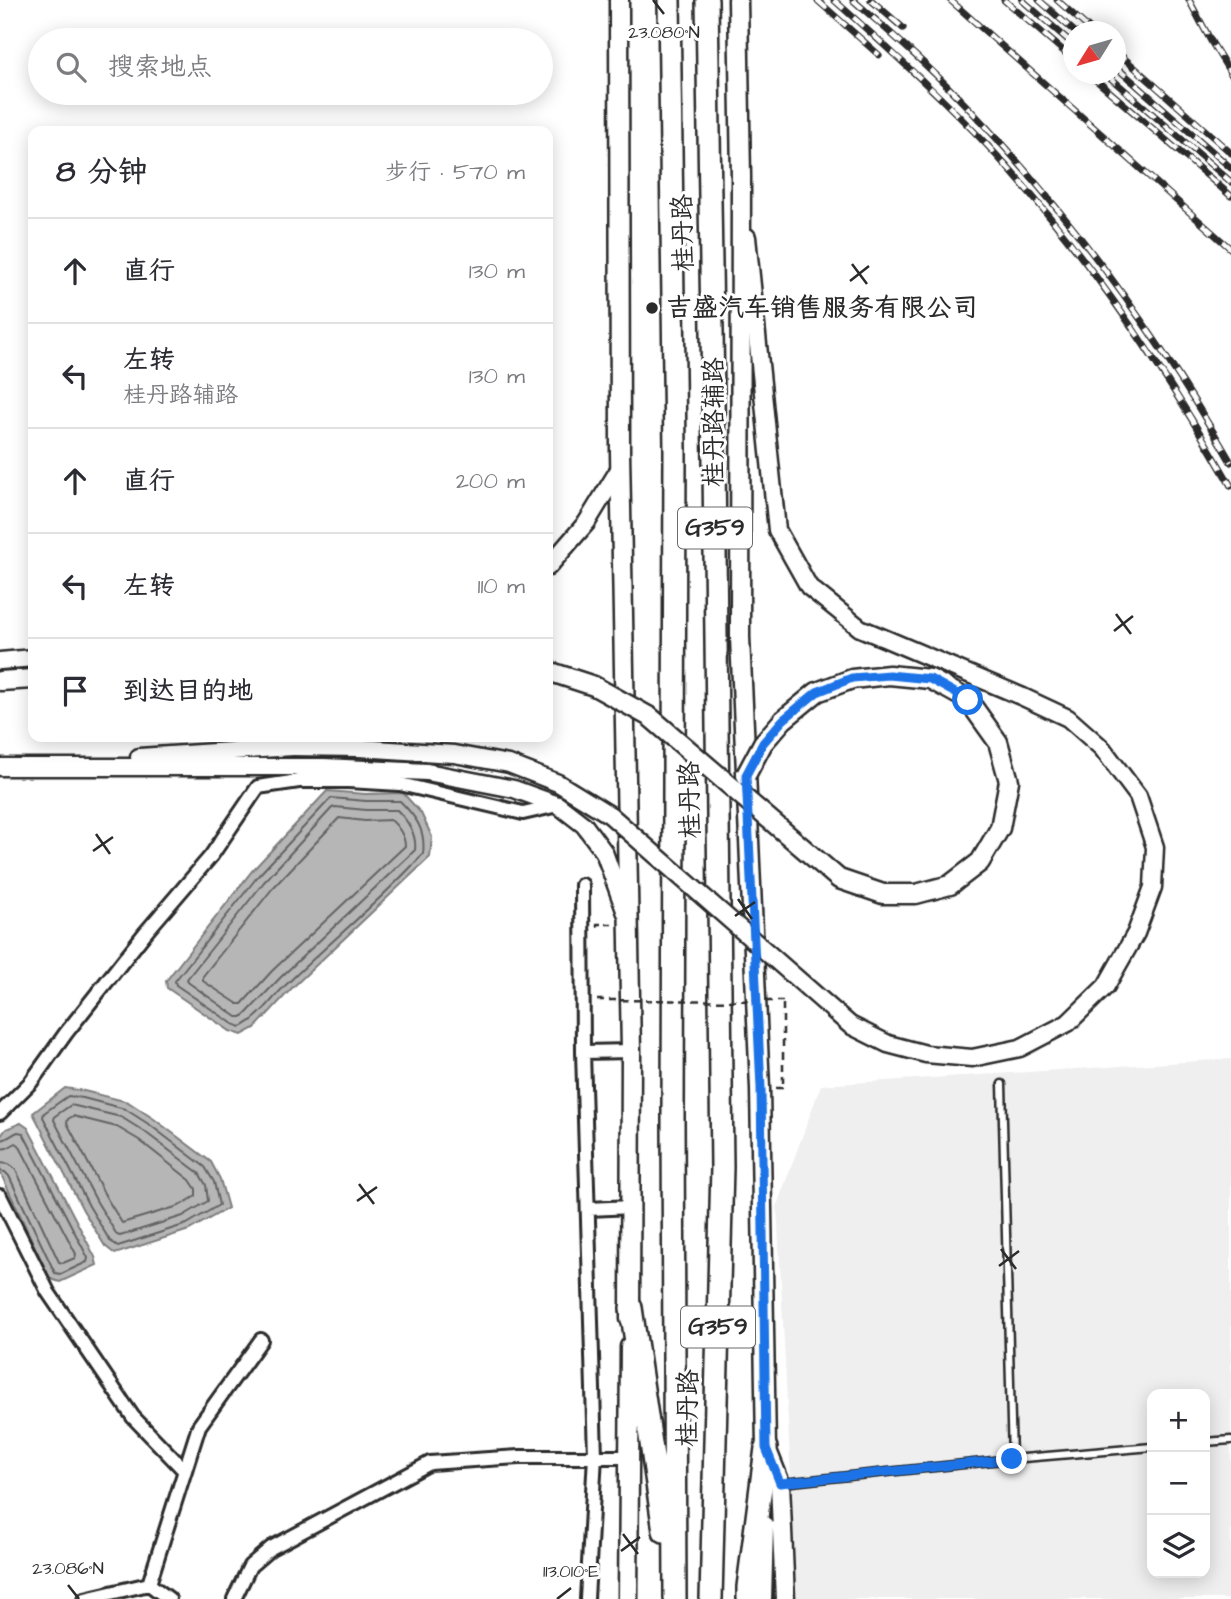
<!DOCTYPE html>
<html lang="zh">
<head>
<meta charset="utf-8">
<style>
  :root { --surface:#fff; --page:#f2f2f3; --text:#2b2b33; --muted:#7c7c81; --line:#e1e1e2 }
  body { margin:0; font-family:"Architects Daughter","LXGW WenKai TC",sans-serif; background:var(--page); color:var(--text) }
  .controls { position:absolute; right:21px; bottom:21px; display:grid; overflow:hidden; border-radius:14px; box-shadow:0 4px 18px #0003 }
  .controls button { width:63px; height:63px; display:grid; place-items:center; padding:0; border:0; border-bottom:2px solid var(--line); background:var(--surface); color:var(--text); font:35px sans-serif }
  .compass { position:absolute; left:1063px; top:21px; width:63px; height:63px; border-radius:50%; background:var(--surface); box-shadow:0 4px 18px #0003; rotate:233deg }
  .stop { position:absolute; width:21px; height:21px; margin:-16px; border:5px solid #1a73e8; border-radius:50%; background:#fff }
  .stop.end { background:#1a73e8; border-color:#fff; box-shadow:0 2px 7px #0008 }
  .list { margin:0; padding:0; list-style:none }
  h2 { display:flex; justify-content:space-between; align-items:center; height:91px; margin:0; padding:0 28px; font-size:30px }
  h2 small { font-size:23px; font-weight:400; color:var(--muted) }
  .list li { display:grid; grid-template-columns:46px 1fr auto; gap:21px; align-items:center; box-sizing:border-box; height:105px; padding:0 28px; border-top:2px solid var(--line) }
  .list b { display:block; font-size:26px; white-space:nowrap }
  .list p { margin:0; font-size:23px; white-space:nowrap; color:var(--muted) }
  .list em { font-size:23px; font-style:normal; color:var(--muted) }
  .icon { flex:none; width:38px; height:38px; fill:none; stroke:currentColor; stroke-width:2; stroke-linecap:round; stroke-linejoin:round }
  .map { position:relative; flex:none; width:1231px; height:1599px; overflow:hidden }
  .search { position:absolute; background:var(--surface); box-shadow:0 4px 18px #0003; left:28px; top:28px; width:525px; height:77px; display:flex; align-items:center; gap:18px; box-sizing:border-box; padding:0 24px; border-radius:38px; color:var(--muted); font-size:26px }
  .panel { position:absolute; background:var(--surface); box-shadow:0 4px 18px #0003; left:28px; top:126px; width:525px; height:616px; border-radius:14px }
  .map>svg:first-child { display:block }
  .built { fill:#efefef; fill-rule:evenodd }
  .water { fill:#b6b6b6; stroke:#7e7e7e; stroke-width:2 }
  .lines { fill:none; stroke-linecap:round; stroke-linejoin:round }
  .shore { stroke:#636363; stroke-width:2 }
  .service-casing { stroke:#2b2b2b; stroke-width:11 }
  .minor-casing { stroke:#2b2b2b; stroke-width:18 }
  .tertiary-casing { stroke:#2b2b2b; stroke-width:21 }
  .secondary-casing { stroke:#2b2b2b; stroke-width:23 }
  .trunk-casing { stroke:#2b2b2b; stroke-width:26 }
  .path { stroke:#2b2b2b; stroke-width:2.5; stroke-dasharray:7 5; stroke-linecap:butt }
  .service { stroke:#fff; stroke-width:6 }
  .minor { stroke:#fff; stroke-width:12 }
  .tertiary { stroke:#fff; stroke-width:16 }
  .secondary { stroke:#fff; stroke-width:18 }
  .trunk { stroke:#fff; stroke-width:21 }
  .rail-casing { stroke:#2b2b2b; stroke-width:7 }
  .rail { stroke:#fff; stroke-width:4.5; stroke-dasharray:13; stroke-linecap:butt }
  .tertiary-bridge-casing { stroke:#2b2b2b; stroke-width:21; stroke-linecap:butt }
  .secondary-bridge-casing { stroke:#2b2b2b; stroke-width:23; stroke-linecap:butt }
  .path-bridge { stroke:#2b2b2b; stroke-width:2.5; stroke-dasharray:7 5; stroke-linecap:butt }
  .tertiary-bridge { stroke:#fff; stroke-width:16 }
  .secondary-bridge { stroke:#fff; stroke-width:18 }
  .route { stroke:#1a73e8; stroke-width:9 }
  .ticks { fill:none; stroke:#2b2b2b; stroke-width:2.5 }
  .poi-dot { fill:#2b2b2b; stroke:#fff; stroke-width:2.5 }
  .labels { text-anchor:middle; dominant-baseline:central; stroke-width:6; stroke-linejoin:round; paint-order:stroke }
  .shield { fill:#fff; stroke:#6b6b6b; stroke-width:2 }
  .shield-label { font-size:24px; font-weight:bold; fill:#2b2b2b }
  .street-label { font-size:26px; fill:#2b2b2b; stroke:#fff }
  .poi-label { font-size:26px; font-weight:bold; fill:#2b2b2b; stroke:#fff; text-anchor:start }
  .ticks-label { font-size:18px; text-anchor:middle; fill:#2b2b2b; stroke:#fff; stroke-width:6; stroke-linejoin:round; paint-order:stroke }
</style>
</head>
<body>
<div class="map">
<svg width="1231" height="1599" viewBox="0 0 1231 1599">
  <rect width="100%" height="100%" fill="#fff"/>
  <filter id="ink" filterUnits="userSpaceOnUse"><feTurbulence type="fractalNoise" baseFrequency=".0143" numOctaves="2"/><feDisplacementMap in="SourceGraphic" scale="14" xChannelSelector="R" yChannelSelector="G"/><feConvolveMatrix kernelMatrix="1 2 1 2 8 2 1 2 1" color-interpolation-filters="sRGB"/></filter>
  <g filter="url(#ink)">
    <path class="built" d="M1231 1059V1599H797L777 1205 821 1085ZM1152 1394H1205V1573H1152Z"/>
    <path class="water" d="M327 791 366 794 403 793 421 813 432 837 430 857 291 989 255 1028 242 1035 230 1031 167 988 166 981 252 871Z
      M65 1088 84 1091 128 1102 154 1119 211 1162 220 1179 228 1208 189 1230 115 1254 105 1246 83 1210 33 1113Z
      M21 1123 28 1128 95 1257 97 1265 60 1282 50 1279 0 1172V1137L6 1129Z"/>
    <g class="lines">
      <path class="shore" d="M331 798 366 801H400C416 817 426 830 423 854 382 900 333 939 289 982 273 996 261 1018 241 1027L233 1024 176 985 175 981 258 876Z
        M335 807 366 810H397C408 821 417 834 415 850L280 978 245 1015 241 1017H237L189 983 187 979 264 882 332 808Z
        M339 818 365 821 391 820C398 826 405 836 405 846L272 971 242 1004H238L203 981V976L272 889Z
        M68 1096 83 1098 125 1109 150 1125 205 1167 214 1182 219 1205 187 1224 118 1246 110 1241 89 1206 43 1117 44 1113Z
        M71 1105 121 1117 145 1132 199 1173 206 1185 208 1201 183 1216 120 1236 117 1235 97 1202 54 1120 55 1116Z
        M73 1116 117 1127 139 1140 190 1180 196 1189V1196L179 1206 122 1223 106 1197 67 1123 68 1119Z
        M0 1140C7 1140 12 1134 18 1132L23 1133 88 1258 87 1262 61 1274 55 1273 9 1176 5 1172 0 1171
        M0 1149 7 1148 16 1143 19 1145 76 1254 75 1258 63 1263 59 1262 16 1170 9 1164 0 1163"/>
      <g class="service-casing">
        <path id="service" d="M1002 1084 1012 1459
          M1205 1442 1231 1440
          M782 1483 1012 1459 1152 1447"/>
      </g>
      <g class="minor-casing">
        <path id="minor" d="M582 885 583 1052 595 1456 587 1599
          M583 1052 631 1051
          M0 1113 31 1082 66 1033 145 933 211 856 258 787 299 781H348L400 784 523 813 558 805
          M0 1196 48 1292 133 1417 185 1471
          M589 1209 632 1207
          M149 1584 199 1426 261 1340
          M85 1599 149 1584 169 1599
          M234 1599 250 1566 271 1548 430 1463 519 1457H629"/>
      </g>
      <g class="tertiary-casing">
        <path id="tertiary" d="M747 237 777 530 809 587 860 628 1023 697 1068 718 1102 748
          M548 567 587 522 620 468
          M0 661 33 658
          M139 757 293 747
          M0 767H324L427 772 514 789 558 805 584 825 604 852 626 913"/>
      </g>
      <g class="secondary-casing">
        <path id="secondary" d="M619 0 620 452 631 1051 630 1319
          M738 0 741 177 740 637 760 1088 766 1448 780 1483 785 1599
          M0 681 33 679
          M628 1599 630 1347
          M762 1599 764 1526"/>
      </g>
      <g class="trunk-casing">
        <path id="trunk" d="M669 0 675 449 673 1118 675 1599
          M707 0 714 463 722 1167 711 1599
          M631 1308 664 1531
          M748 1599V1587L766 1448"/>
      </g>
      <path class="path" d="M597 927V924H612
        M776 1088H783V1001"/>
      <use href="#service" class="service"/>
      <use href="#minor" class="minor"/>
      <use href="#tertiary" class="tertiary"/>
      <use href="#secondary" class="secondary"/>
      <use href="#trunk" class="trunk"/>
      <g class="rail-casing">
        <path id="rail" d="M817 0 879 55
          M834 0C887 47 939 94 988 146 1083 248 1162 365 1231 486
          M853 0C886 29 920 58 951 90 1060 201 1153 327 1231 462
          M871 0 903 28
          M950 0 1231 249
          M1004 0 1074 60
          M1022 0 1074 45
          M1039 0 1075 32
          M1057 0 1093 32
          M1189 0 1212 43 1231 74
          M1116 51 1231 153
          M1116 67 1231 168
          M1089 74 1231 196
          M1106 74 1231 182"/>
      </g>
      <use href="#rail" class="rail"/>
      <g class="tertiary-bridge-casing">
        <path id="tertiary-bridge" d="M293 747 359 748 454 754 509 764 558 783 610 815 850 1025 888 1044 926 1054 972 1058 1020 1048 1068 1023 1106 986 1136 933 1153 887 1155 847 1138 796 1102 748"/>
      </g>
      <g class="secondary-bridge-casing">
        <path id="secondary-bridge" d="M548 671 594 686 650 717 839 879 883 894H916L950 885 980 862 1000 828 1009 781 998 742 968 700 930 679 889 675 852 679 817 692 783 720 763 743 746 775"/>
      </g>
      <path class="path-bridge" d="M597 1000 783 1001"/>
      <use href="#tertiary-bridge" class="tertiary-bridge"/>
      <use href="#secondary-bridge" class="secondary-bridge"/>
    </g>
  </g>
  <g class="lines" filter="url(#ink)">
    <path class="route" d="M968 700 930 679 889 675 852 678 817 692 783 720 763 743 746 775 761 1088 766 1448 780 1483 1012 1459"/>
  </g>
  <path class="ticks" d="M653 0 664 14M852 264 867 284M850 281 869 266M1116 614 1131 634M1114 631 1133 616M96 834 110 854M93 851 113 837M738 899 752 919M735 916 755 902M359 1184 374 1204M357 1201 377 1187M1001 1249 1016 1269M999 1266 1019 1251M623 1534 638 1554M621 1551 640 1537M68 1585 79 1599M557 1599 571 1588"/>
  <circle class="poi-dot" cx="652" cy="308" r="7"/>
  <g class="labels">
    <g class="shield">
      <rect x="678" y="507.5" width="74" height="41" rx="5"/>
      <rect x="681" y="1306.5" width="74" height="41" rx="5"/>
    </g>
    <g class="shield-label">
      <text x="715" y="528">G359</text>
      <text x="718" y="1327">G359</text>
    </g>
    <g class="street-label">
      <text transform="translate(683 233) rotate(-91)">桂丹路</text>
      <text transform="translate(714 422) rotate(-90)">桂丹路辅路</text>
      <text transform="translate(690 800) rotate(-91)">桂丹路</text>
      <text transform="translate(688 1408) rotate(-89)">桂丹路</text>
    </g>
    <g class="poi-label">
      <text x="666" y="308">吉盛汽车销售服务有限公司</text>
    </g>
  </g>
  <g class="ticks-label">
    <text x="664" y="38">23.080°N</text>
    <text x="68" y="1574">23.086°N</text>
    <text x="571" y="1577">113.010°E</text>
  </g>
</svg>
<div class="controls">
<button>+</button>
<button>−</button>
<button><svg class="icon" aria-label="layers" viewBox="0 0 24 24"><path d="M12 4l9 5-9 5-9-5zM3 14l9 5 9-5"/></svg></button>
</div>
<svg class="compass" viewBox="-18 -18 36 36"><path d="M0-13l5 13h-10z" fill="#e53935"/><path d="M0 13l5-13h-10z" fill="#7c7c81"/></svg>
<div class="stop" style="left:968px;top:700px"></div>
<div class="stop end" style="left:1012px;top:1459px"></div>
<div class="search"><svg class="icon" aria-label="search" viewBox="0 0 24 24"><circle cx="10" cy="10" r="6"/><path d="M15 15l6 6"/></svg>搜索地点</div>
<section class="panel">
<h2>8 分钟<small>步行 · 570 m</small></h2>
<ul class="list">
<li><svg class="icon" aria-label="ahead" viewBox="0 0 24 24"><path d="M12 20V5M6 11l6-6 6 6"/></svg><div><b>直行</b></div><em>130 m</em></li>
<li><svg class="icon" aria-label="left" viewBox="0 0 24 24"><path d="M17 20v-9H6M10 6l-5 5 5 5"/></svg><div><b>左转</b><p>桂丹路辅路</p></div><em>130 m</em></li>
<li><svg class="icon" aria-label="ahead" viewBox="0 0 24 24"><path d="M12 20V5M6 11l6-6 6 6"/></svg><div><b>直行</b></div><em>200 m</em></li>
<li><svg class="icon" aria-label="left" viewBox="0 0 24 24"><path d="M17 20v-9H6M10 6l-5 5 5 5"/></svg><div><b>左转</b></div><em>110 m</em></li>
<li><svg class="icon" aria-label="arrive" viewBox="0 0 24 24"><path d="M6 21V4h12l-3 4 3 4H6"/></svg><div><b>到达目的地</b></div></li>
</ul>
</section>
</div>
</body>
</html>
